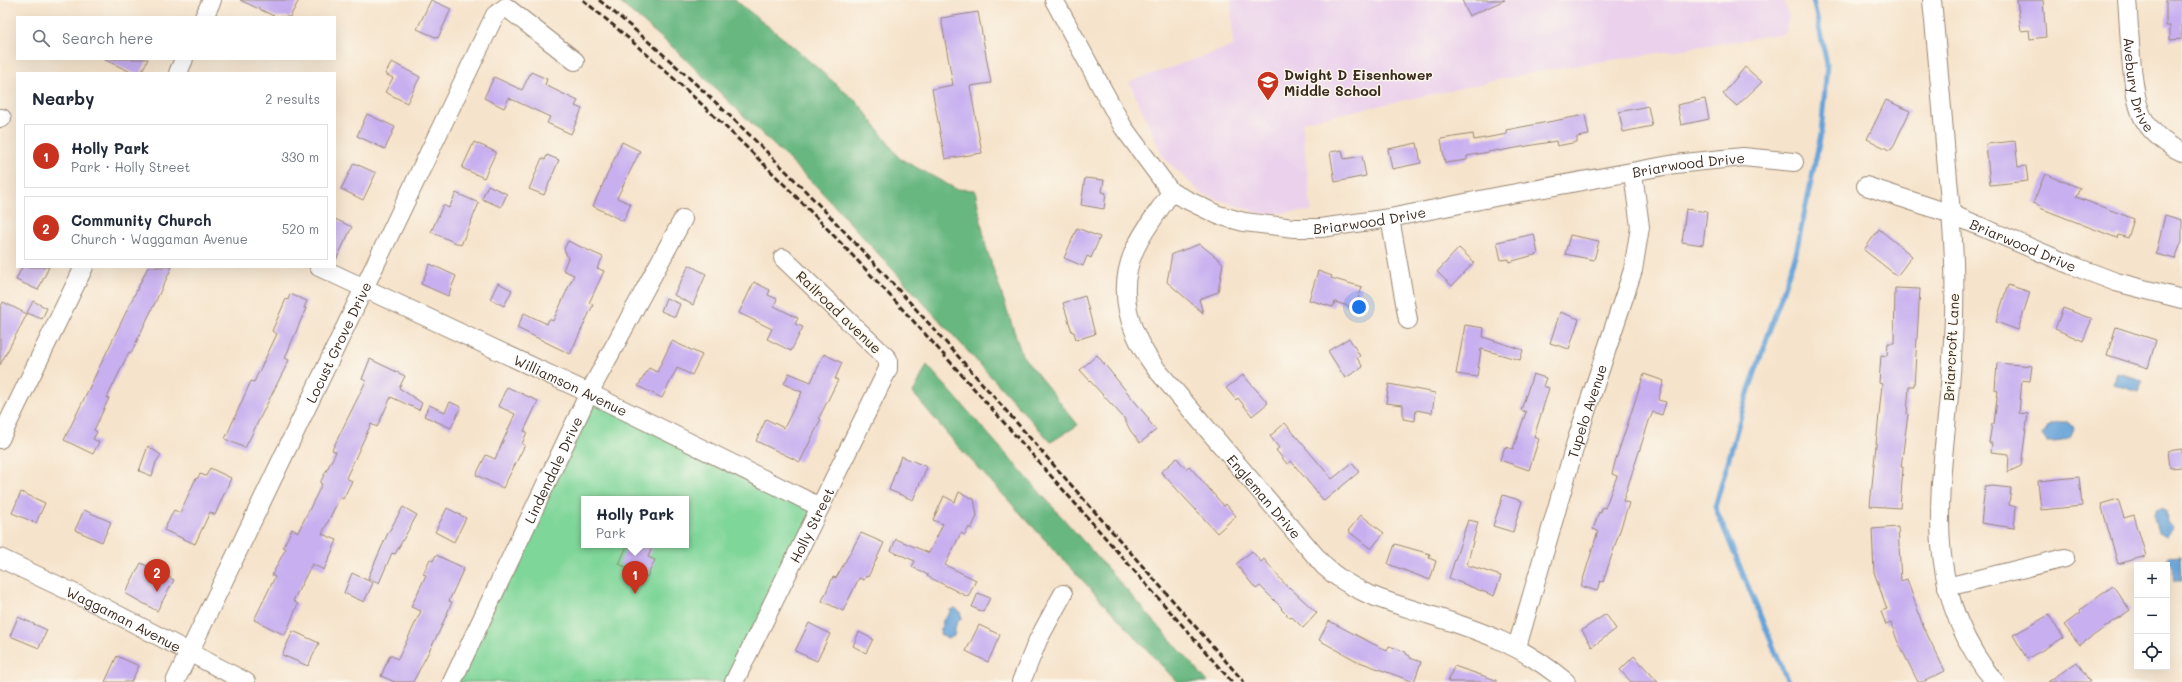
<!DOCTYPE html>
<html lang="en">
<head>
<meta charset="utf-8">
<style>
  :root { --surface:#fff; --page:#f2f2f3; --text:#1f2937; --muted:#747a83; --line:#e0e1e3; --accent:#c8321e }
  body { margin:0; font-family:Mali,sans-serif; background:var(--page); color:var(--text) }
  .controls { position:absolute; right:12px; bottom:12px; display:grid; overflow:hidden; border-radius:0px; box-shadow:0 4px 16px #0002 }
  .controls button { width:36px; height:36px; display:grid; place-items:center; padding:0; border:0; border-bottom:1px solid var(--line); background:var(--surface); color:var(--text); font:20px sans-serif }
  .you { position:absolute; left:1359px; top:307px; width:14px; height:14px; margin:-10px; border:3px solid #fff; border-radius:50%; background:#1a73e8; box-shadow:0 0 0 6px #1a73e833 }
  .badge { display:grid; place-items:center; width:26px; height:26px; border-radius:50%; background:var(--accent); color:#fff; font-size:13px; font-weight:700 }
  .pin { position:absolute; translate:-50% -33px; filter:drop-shadow(0 1px 2px #0008) }
  .pin::after { content:''; position:absolute; top:21px; width:14px; height:12px; background:inherit; clip-path:polygon(0 0,100% 0,50% 100%) }
  .popup { position:absolute; left:581px; top:496px; width:108px; height:52px; box-sizing:border-box; display:grid; place-content:center; border-radius:0px; background:var(--surface); filter:drop-shadow(0 1px 3px #0005); font-size:13px; white-space:nowrap; color:var(--muted) }
  .popup b { font-size:15px; color:var(--text) }
  .popup::after { content:''; position:absolute; left:50%; top:100%; margin-left:-8px; border:8px solid transparent; border-top-color:var(--surface) }
  .list { margin:0; padding:0; list-style:none }
  h2 { display:flex; justify-content:space-between; align-items:center; height:52px; margin:0; padding:0 16px; font-size:17px }
  h2 small { font-size:13px; font-weight:400; color:var(--muted) }
  .list li { display:grid; grid-template-columns:26px 1fr auto; gap:12px; align-items:center; box-sizing:border-box; height:64px; margin:0 8px 8px; padding:0 8px; border:1px solid var(--line); border-radius:0px }
  .list b { display:block; font-size:15px; white-space:nowrap }
  .list p { margin:0; font-size:13px; white-space:nowrap; color:var(--muted) }
  .list em { font-size:13px; font-style:normal; color:var(--muted) }
  .icon { flex:none; width:22px; height:22px; fill:none; stroke:currentColor; stroke-width:2; stroke-linecap:round; stroke-linejoin:round }
  .map { position:relative; flex:none; width:2182px; height:682px; overflow:hidden }
  .search { position:absolute; background:var(--surface); box-shadow:0 4px 16px #0002; left:16px; top:16px; width:320px; height:44px; display:flex; align-items:center; gap:10px; box-sizing:border-box; padding:0 14px; border-radius:0px; color:var(--muted); font-size:15px }
  .panel { position:absolute; background:var(--surface); box-shadow:0 4px 16px #0002; left:16px; top:72px; width:320px; height:196px; border-radius:0px }
  .map>svg:first-child { display:block }
  .built { fill:#ebd1ec }
  .green { fill:#7fd699; stroke:#5d805c; fill-rule:evenodd }
  .forest { fill:#67b781; stroke:#517050 }
  .water { fill:#66a3d8; stroke:#50667b }
  .lines { fill:none; stroke-linecap:round; stroke-linejoin:round }
  .stream { stroke:#66a3d8; stroke-width:5 }
  .building { fill:#c7aff0 }
  .minor-casing { stroke:#988674; stroke-width:20 }
  .minor { stroke:#fff; stroke-width:18 }
  .rail { stroke:#3b2a1e; stroke-width:3; stroke-dasharray:6 3; stroke-linecap:butt }
  .labels { text-anchor:middle; dominant-baseline:central; stroke-width:3; stroke-linejoin:round; paint-order:stroke }
  .poi-label { font-size:14px; font-weight:bold; fill:#3b2a1e; stroke:#fbf7ec; text-anchor:start }
  .street-label { font-size:14px; fill:#3b2a1e; stroke:#fbf7ec }
</style>
</head>
<body>
<div class="map">
<svg width="2182" height="682" viewBox="0 0 2182 682">
  <rect width="100%" height="100%" fill="#fbf7ec"/>
  <filter id="ink" filterUnits="userSpaceOnUse"><feTurbulence type="fractalNoise" baseFrequency=".025" numOctaves="2"/><feDisplacementMap in="SourceGraphic" scale="8" xChannelSelector="R" yChannelSelector="G"/><feConvolveMatrix kernelMatrix="1 2 1 2 8 2 1 2 1" color-interpolation-filters="sRGB"/></filter>
  <filter id="wash" filterUnits="userSpaceOnUse"><feTurbulence type="fractalNoise" baseFrequency=".012" numOctaves="4" result="noise"/><feDisplacementMap in="SourceGraphic" scale="16" xChannelSelector="R" yChannelSelector="G"/><feGaussianBlur stdDeviation="0.9" result="paint"/><feColorMatrix in="noise" values="0 0 0 0 0 0 0 0 0 0 0 0 0 0 0 0 0 1.4 0 .05"/><feComposite in="paint" operator="in"/></filter>
  <g filter="url(#wash)">
    <rect width="100%" height="100%" fill="#f6e3cb"/>
    <path class="built" d="M1231 0H1783L1789 16 1786 33 1541 71 1302 122 1311 211 1263 214 1202 194 1164 158 1129 82 1233 46Z"/>
    <path class="green" d="M589 393 820 507 734 682H452ZM584 499H686V545H584Z"/>
    <path class="forest" d="M617 0H735L784 39 860 105 899 158 956 189 975 190 986 247 1022 355 1078 425 1051 442 819 189 676 50Z
      M927 365 1208 682H1177L956 444 913 393Z"/>
    <path class="water" d="M2118 373 2143 380 2138 392 2114 384Z
      M2061 422H2069L2075 429C2072 442 2059 442 2047 442L2042 435 2048 426Z
      M2162 509 2166 511 2167 522 2172 528 2167 537 2158 533 2154 516 2155 510Z
      M2181 556 2182 581H2174L2172 568 2167 560 2168 557Z
      M955 608 960 612 962 618 956 624 954 636 947 639 940 634 943 620 949 614 950 610Z"/>
    <g class="lines">
      <path class="stream" d="M1788 682 1715 507 1744 405 1796 253 1821 134 1827 64 1813 0"/>
    </g>
    <g id="blocks">
      <path class="building" d="M240 0H299L290 17H276Z
        M431 0 451 9 438 38 417 29Z
        M1462 0H1505L1469 16Z
        M2017 0H2043L2046 37 2030 39 2029 30 2021 31Z
        M2166 0H2182V39L2170 40V26H2166Z
        M978 12 991 83 970 86 982 153 945 159 932 89 953 85 941 18Z
        M103 59H148L141 73H133Z
        M392 62 420 77 407 103 385 92 393 78 385 74Z
        M1745 67 1762 82 1737 106 1723 94Z
        M531 72 547 79 545 85 578 101 575 106 582 109 571 134 547 123 550 117 509 98 504 108 484 98 494 77 522 90Z
        M1705 99 1709 119 1681 125 1677 105Z
        M1886 100 1910 111 1892 149 1889 150 1867 139Z
        M1648 106 1652 126 1623 132 1619 112Z
        M367 114 395 127 385 149 357 136Z
        M1585 115 1589 135 1577 137V142L1557 146 1556 141 1499 151V150L1467 156V160L1445 163 1441 139 1473 134 1474 140 1507 134 1506 130Z
        M2015 141 2018 167 2026 166 2028 181 1990 185 1986 144Z
        M474 142 496 152 484 178 462 168Z
        M622 142 640 151 617 198 631 204 623 221 593 206Z
        M1417 143 1421 163 1392 169 1388 149Z
        M1342 150 1344 159 1362 156 1366 176 1335 182 1330 152Z
        M547 155 559 160 544 195 529 189 542 158 545 160Z
        M354 163 376 173 363 200 341 189Z
        M2045 174 2080 188 2076 197 2134 219 2128 238 2118 235 2117 238 2040 208 2041 206 2033 203Z
        M1085 178 1104 180 1102 192 1106 193 1104 209 1081 205Z
        M488 185 507 194 501 207 482 199Z
        M456 193 479 203 461 245 431 232 443 205 449 208Z
        M1686 209 1707 212 1703 245 1682 242Z
        M2165 215 2182 220V241L2175 259 2156 254Z
        M335 219 352 227 335 262Z
        M1077 228 1100 237 1091 258 1087 256 1083 266 1064 258Z
        M1879 229 1912 256 1897 276 1864 250Z
        M1534 234 1538 254 1509 262V259L1501 260 1497 242Z
        M1570 235 1599 241 1594 260 1565 254Z
        M568 241 603 257 597 268 604 271 589 303 593 305 570 354 517 328 524 313 547 324 549 319 553 321 574 275 563 270 568 258 564 249Z
        M1200 244 1223 263 1218 292 1199 299 1203 313 1167 282 1172 254Z
        M1459 248 1474 262 1452 286 1437 272Z
        M430 264 456 276 448 296 421 284Z
        M689 265 706 274 693 305 674 295Z
        M22 267H49L38 290 16 280Z
        M148 267H172L131 353 129 352 107 398H109L94 430 97 432 93 439 99 442 93 454 64 440Z
        M1318 271 1332 276 1331 278 1362 287 1355 308 1335 302 1333 307 1309 300Z
        M754 282 770 290 768 295 777 299 774 306 798 318 795 324 803 327 791 351 767 339 772 329 739 313Z
        M498 283 512 290 504 306 490 299Z
        M2008 285 2030 292 2018 330 1996 322Z
        M1895 288 1920 289 1914 386H1909L1907 414H1908L1901 467H1903L1900 508 1870 506 1882 384 1879 383 1881 355 1887 356 1888 343H1894Z
        M290 294 307 301 304 308H306L285 358 289 360 245 448 225 439 251 381 254 382 277 334 272 331 286 299 288 300Z
        M1085 296 1095 334 1076 340 1074 332H1072L1063 303Z
        M666 298 680 304 675 317 661 311Z
        M33 301 47 308 42 319 27 313Z
        M3 302 27 314 0 365V309Z
        M2063 308 2092 319 2083 341 2055 329Z
        M1560 312 1579 319 1569 349 1550 343Z
        M1465 325 1484 328 1483 337 1523 350 1520 360 1481 349 1477 377 1456 374Z
        M2116 327 2156 340 2148 368 2107 355Z
        M1349 338 1360 356 1357 358 1363 367 1345 378 1328 351Z
        M672 341 702 355 692 375 677 368 662 398 638 386 649 368 657 372Z
        M824 354 842 363 835 379 838 380 819 418 821 419 800 462 756 441 766 419 784 428 802 392 784 384 789 373 811 382Z
        M1097 355 1149 419 1148 420 1156 430 1140 443 1130 430 1124 418 1080 370Z
        M370 359 405 376 399 388 422 403 419 410 391 397 377 427 371 424 346 478 352 481 343 499 340 497 322 534 337 540 324 570 312 564 293 601 298 604 285 635 254 620 275 577 272 575 286 548 283 547 292 529 298 532 322 484 320 483 336 452 332 450 366 381 362 379Z
        M1997 363 2032 366 2030 381 2022 380 2019 413 2028 414 2021 466 2008 472 2009 454 1991 452 1992 443H1989L1992 424H1994L1998 391 1995 390Z
        M1533 374 1546 378 1543 386 1549 388 1534 437 1539 439 1529 470 1500 460 1505 447 1513 449 1526 412 1521 410Z
        M1644 374 1664 381 1658 400 1666 402 1662 415 1653 412 1649 421 1623 501 1629 503 1603 582 1600 581 1597 591 1581 586 1598 531 1593 529 1599 512 1601 513 1602 507 1605 508 1617 476 1612 474 1615 462Z
        M1243 375 1268 403 1252 416 1238 398 1236 400 1226 388Z
        M1389 384 1435 393 1432 413 1416 410 1415 421 1403 419V405L1386 403Z
        M507 387 538 401 524 431 527 432 522 444 525 445 503 488 476 475 486 455 495 459 515 414 498 406Z
        M450 402 461 407 451 428 424 416 429 405 445 412Z
        M1285 423 1332 479 1352 463 1359 472 1324 501 1291 461 1287 464 1276 450 1279 448 1270 436Z
        M148 446 161 455 156 462 152 476 139 471Z
        M2182 449V467L2170 468 2168 451Z
        M901 456 927 467 913 500 889 490Z
        M1177 458 1186 469 1189 466 1224 506 1226 504 1236 516 1217 533 1161 472Z
        M210 468 231 478 215 515 210 512 195 544 164 530 174 510 180 513 196 478 197 479 200 474 206 476Z
        M2079 477 2082 506 2041 510 2038 481Z
        M1992 486 2011 488 2009 505 2016 507 2014 528 1981 523 1985 487Z
        M21 492 45 503 36 523 12 513Z
        M959 492 974 499 977 516 971 529 969 527 965 535 961 533 945 565 976 580 968 597 927 576 928 575 912 567 915 561 891 551 896 539 929 553 943 524 933 520 944 496 955 502Z
        M1503 495 1522 501 1513 532 1493 526Z
        M2118 499 2124 518 2134 515 2146 556 2118 564 2101 504Z
        M403 507 417 515 395 554 392 553 379 583 368 578 387 535Z
        M447 508 466 518 454 542 435 532Z
        M84 510 111 522 102 542 75 530Z
        M1361 515 1384 533 1371 549 1348 531Z
        M1468 520 1478 522 1467 565 1501 576 1494 596 1449 578Z
        M1898 527 1901 581 1907 579 1923 626 1945 671 1923 682H1918L1897 640 1891 623 1886 625 1881 611 1887 609 1874 572 1872 529Z
        M861 533 884 543 868 577 866 576 864 580 859 578 843 611 822 601 833 577 836 578Z
        M1395 544 1430 554 1429 558 1436 561 1430 580 1388 564Z
        M639 545H653L648 557 655 560 647 577 619 564 627 546 636 551Z
        M1252 551 1261 562 1264 559 1288 588 1289 587 1317 613 1303 628 1292 617 1290 618 1281 609 1282 608 1260 586 1256 589 1236 564Z
        M436 555 464 568 449 601 452 602 439 632 413 682H395L381 676 390 655 398 659 421 611 411 607 426 575 423 574 430 559 433 561Z
        M141 563 174 580 157 611 125 593Z
        M352 573 373 583 364 602 344 593Z
        M2113 586 2130 610 2080 645 2064 625 2080 613 2079 611Z
        M978 593 990 598 983 612 972 607Z
        M1606 614 1616 629 1592 647 1582 630Z
        M2049 615 2063 638 2027 659 2013 635Z
        M18 617 47 630 39 648 10 636Z
        M1329 621 1387 651 1389 646 1406 652V654L1410 656V658L1421 662 1414 682 1357 661 1319 640Z
        M809 623 830 634 817 661 795 651Z
        M979 625 1000 635 988 662 966 651Z
        M293 631 319 643 308 666 282 655Z
        M859 632 873 639 866 653 853 646Z
        M117 656 139 666 131 682H105Z
        M1634 656 1635 657 1658 682H1631L1620 670Z
        M2077 662 2090 682H2048Z
        M1454 666 1496 680V682H1448Z"/>
    </g>
  </g>
  <g filter="url(#ink)">
    <use href="#blocks" fill-opacity="0" stroke="#988674" stroke-width="1"/>
    <g class="lines">
      <g class="minor-casing">
        <g id="minor">
          <path id="s1" d="M1054 0 1123 127 1171 192 1218 215 1244 222 1294 228H1321L1390 218 1500 196 1675 164 1743 157 1794 162"/>
          <path d="M1932 0C1937 52 1942 105 1946 157 1949 192 1953 227 1954 262 1955 294 1954 327 1952 359 1945 474 1913 583 1995 682"/>
          <path id="s2" d="M2127 0C2130 29 2130 99 2145 121 2153 134 2168 146 2182 152"/>
          <path d="M204 17 212 0"/>
          <path d="M178 73 184 59"/>
          <path d="M0 118H2"/>
          <path id="s3" d="M1866 186 1951 214 2071 265 2116 282 2182 299"/>
          <path id="s4" d="M1171 192C1159 211 1144 229 1135 249 1115 292 1130 335 1157 370L1324 566C1356 595 1390 602 1430 615 1484 632 1522 645 1566 682"/>
          <path d="M1390 218 1408 320"/>
          <path id="s5" d="M319 267 589 393 820 507"/>
          <path d="M0 439 84 267"/>
          <path id="s6" d="M0 558 103 607 246 682"/>
          <path d="M1947 587 2065 558"/>
          <path id="s7" d="M1517 647 1576 442 1633 270 1640 227 1633 173"/>
          <path id="s8" d="M175 682 495 15 506 7 575 61"/>
          <path id="s9" d="M452 682 589 393 683 219"/>
          <path id="s10" d="M734 682 888 369V359L783 258"/>
          <path d="M1021 682 1038 640 1063 594"/>
        </g>
      </g>
      <use href="#minor" class="minor"/>
      <path class="rail" d="M583 0C739 128 874 275 1007 426 1082 511 1157 597 1232 682
        M599 0C745 119 871 257 995 398 1078 493 1161 587 1244 682"/>
    </g>
  </g>
  <defs>
    <g id="school-pin" transform="scale(1.15)"><path d="M0 17L-7.5 6A9.5 9.5 0 1 1 7.5 6Z" fill="#c8321e" stroke="#fbf7ec"/><path d="M0-5L7-2L0 1L-7-2ZM-4 1L0 2.5L4 1V4Q0 6-4 4Z" fill="#fff"/></g>
  </defs>
  <g fill-rule="evenodd">
    <use href="#school-pin" x="1268" y="82"/>
  </g>
  <g class="labels">
    <g class="poi-label">
      <text x="1284" y="74">Dwight D Eisenhower<tspan x="1284" dy="16">Middle School</tspan></text>
    </g>
    <g class="street-label">
      <text stroke="none"><textPath href="#s2" startOffset="86">Avebury Drive</textPath></text>
      <text stroke="none"><textPath href="#s1" startOffset="755">Briarwood Drive</textPath></text>
      <text stroke="none"><textPath href="#s1" startOffset="431">Briarwood Drive</textPath></text>
      <text stroke="none"><textPath href="#s3" startOffset="168">Briarwood Drive</textPath></text>
      <text transform="translate(839 312) rotate(44)">Railroad avenue</text>
      <text stroke="none"><textPath href="#s8" startOffset="377">Locust Grove Drive</textPath></text>
      <text transform="translate(1951 347) rotate(-87)">Briarcroft Lane</text>
      <text stroke="none"><textPath href="#s5" startOffset="278">Williamson Avenue</textPath></text>
      <text stroke="none"><textPath href="#s7" startOffset="246">Tupelo Avenue</textPath></text>
      <text stroke="none"><textPath href="#s9" startOffset="235">Lindendale Drive</textPath></text>
      <text stroke="none"><textPath href="#s4" startOffset="363">Engleman Drive</textPath></text>
      <text stroke="none"><textPath href="#s10" startOffset="175">Holly Street</textPath></text>
      <text stroke="none"><textPath href="#s6" startOffset="138">Waggaman Avenue</textPath></text>
    </g>
  </g>
</svg>
<div class="controls">
<button>+</button>
<button>−</button>
<button><svg class="icon" aria-label="locate" viewBox="0 0 24 24"><circle cx="12" cy="12" r="6"/><path d="M12 2v4M12 18v4M2 12h4M18 12h4"/></svg></button>
</div>
<div class="you"></div>
<div class="pin badge" style="left:635px;top:594px">1</div>
<div class="popup"><b>Holly Park</b>Park</div>
<div class="pin badge" style="left:157px;top:592px">2</div>
<div class="search"><svg class="icon" aria-label="search" viewBox="0 0 24 24"><circle cx="10" cy="10" r="6"/><path d="M15 15l6 6"/></svg>Search here</div>
<section class="panel">
<h2>Nearby<small>2 results</small></h2>
<ul class="list">
<li><span class="badge">1</span><div><b>Holly Park</b><p>Park · Holly Street</p></div><em>330 m</em></li>
<li><span class="badge">2</span><div><b>Community Church</b><p>Church · Waggaman Avenue</p></div><em>520 m</em></li>
</ul>
</section>
</div>
</body>
</html>
